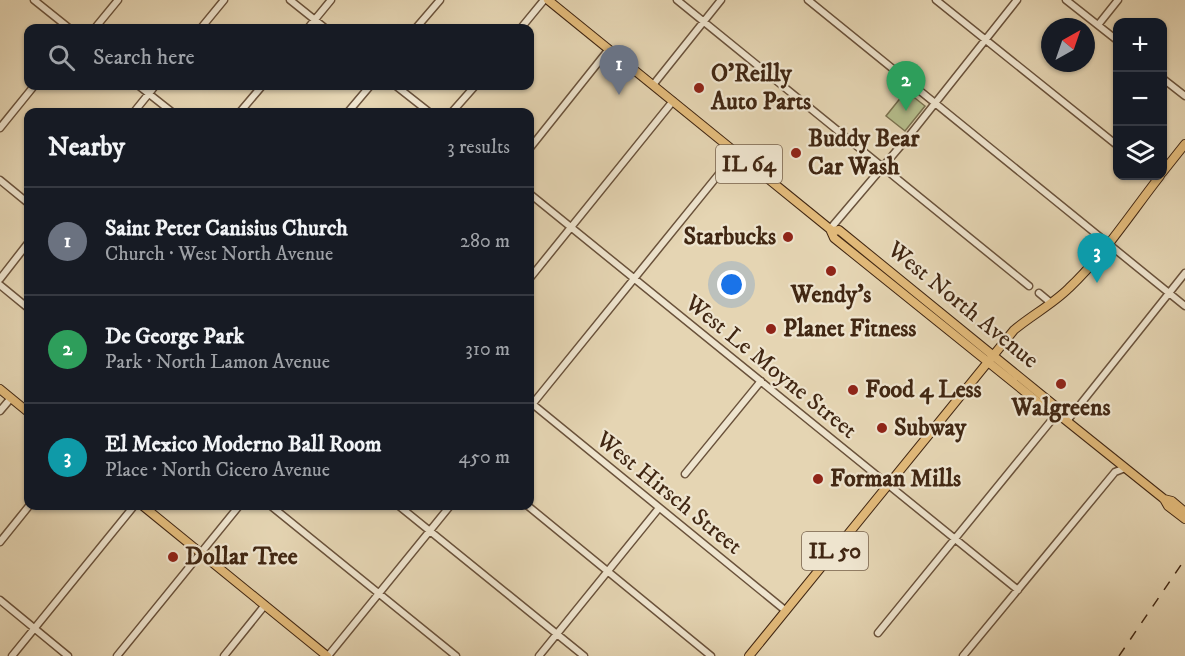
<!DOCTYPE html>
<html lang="en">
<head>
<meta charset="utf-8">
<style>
  :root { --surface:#171b24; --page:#20242c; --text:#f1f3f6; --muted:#9ea1a6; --line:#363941; --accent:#8c9099 }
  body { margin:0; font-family:"IM FELL DW Pica",serif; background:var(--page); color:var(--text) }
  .controls { position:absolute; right:18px; top:18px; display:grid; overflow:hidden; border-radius:12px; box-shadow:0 2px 4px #0004 }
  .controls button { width:54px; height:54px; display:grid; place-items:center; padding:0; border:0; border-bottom:2px solid var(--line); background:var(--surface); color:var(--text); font:30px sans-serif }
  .compass { position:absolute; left:1041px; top:18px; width:54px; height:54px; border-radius:50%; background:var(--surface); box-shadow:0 2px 4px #0004; rotate:40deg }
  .you { position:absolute; left:732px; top:285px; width:21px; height:21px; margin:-15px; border:4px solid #fff; border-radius:50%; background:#1a73e8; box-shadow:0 0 0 9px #1a73e833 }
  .badge { display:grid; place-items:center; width:39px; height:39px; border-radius:50%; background:var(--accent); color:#fff; font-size:20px; font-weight:700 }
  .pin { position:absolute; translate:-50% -50px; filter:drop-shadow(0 2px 3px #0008) }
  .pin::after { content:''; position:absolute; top:32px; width:21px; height:18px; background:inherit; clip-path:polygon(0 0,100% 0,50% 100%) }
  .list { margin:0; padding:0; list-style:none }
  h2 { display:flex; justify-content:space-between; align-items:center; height:78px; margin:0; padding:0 24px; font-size:26px }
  h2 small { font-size:20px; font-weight:400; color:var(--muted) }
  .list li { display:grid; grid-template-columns:39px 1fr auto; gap:18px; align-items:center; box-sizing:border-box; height:108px; padding:0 24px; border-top:2px solid var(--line) }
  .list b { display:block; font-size:22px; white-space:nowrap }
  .list p { margin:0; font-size:20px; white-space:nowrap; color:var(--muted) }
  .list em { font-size:20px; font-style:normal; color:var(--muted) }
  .icon { flex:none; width:33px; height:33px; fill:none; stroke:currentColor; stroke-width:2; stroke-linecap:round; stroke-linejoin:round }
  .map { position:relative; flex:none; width:1185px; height:656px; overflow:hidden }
  .search { position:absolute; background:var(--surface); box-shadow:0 2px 4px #0004; left:24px; top:24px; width:510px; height:66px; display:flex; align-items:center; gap:15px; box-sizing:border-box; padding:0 21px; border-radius:12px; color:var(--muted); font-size:22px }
  .panel { position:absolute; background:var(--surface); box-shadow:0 2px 4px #0004; left:24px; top:108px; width:510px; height:402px; border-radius:12px }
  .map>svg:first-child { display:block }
  .green { fill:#b5bd8c; stroke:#7b7250; stroke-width:1.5 }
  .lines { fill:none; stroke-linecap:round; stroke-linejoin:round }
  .minor-casing { stroke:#6a523b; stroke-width:9 }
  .major-casing { stroke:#412713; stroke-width:10 }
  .minor { stroke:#eee4ce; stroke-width:6 }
  .major { stroke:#e2ba7a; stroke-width:8 }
  .rail { stroke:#412713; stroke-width:1.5; stroke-dasharray:10 10; stroke-linecap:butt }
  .poi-dot { fill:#8f2418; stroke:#eee4ce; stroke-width:2 }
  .labels { text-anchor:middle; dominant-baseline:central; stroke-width:4.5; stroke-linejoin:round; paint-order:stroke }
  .shield { fill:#eee4ce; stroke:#75604b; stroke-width:1.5 }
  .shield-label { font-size:22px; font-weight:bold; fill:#412713 }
  .poi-label { font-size:24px; font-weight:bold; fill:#412713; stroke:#eee4ce; text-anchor:start }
  .street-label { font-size:24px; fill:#412713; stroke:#eee4ce }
</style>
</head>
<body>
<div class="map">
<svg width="1185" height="656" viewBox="0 0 1185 656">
  <rect width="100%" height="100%" fill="#e5d5b3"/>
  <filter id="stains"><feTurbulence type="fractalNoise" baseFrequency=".00333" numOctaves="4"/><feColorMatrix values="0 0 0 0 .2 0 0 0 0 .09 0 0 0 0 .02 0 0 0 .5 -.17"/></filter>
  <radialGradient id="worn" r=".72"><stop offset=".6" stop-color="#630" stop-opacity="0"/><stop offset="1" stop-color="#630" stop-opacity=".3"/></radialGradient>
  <path class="green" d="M906 91 925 106 905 131 886 116Z"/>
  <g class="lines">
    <g class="minor-casing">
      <path id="minor" d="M34 0 69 28
        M290 0 325 28
        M677 0 1029 286
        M808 0 1185 306
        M936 0 1118 146
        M1066 0 1118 41
        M1098 25 1118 0
        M95 28 118 0
        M201 28 224 0
        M308 28 331 0
        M416 28 440 0
        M521 28 544 0
        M1162 78 1185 96
        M653 85 721 0
        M139 86 172 112
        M396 86 429 112
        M134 112 155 86
        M240 112 262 86
        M348 112 370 86
        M452 112 475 86
        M0 128 34 86
        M530 148 609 49
        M0 180 28 203
        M530 194 1018 590
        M830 229 909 136 1017 0
        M530 278 673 101
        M0 279 28 243
        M0 285 28 308
        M1039 293 1051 303
        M530 402 786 611
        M530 407 736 153
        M0 411 11 398
        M1067 421 1185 273
        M685 474 761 381
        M271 506 456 656
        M399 506 584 656
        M528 506 711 656
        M0 542 29 506
        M0 600 68 656
        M878 633 1055 416
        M12 656 134 506
        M117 656 239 506
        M224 656 265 605
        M328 656 450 506
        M539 656 659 508
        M963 656 1115 472 1125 468"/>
    </g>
    <g class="major-casing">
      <path id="major" d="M548 0 830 229 834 238 1055 416 1063 418 1164 499 1168 506 1185 519
        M1162 173 1185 144
        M833 231 839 230 1060 410 1063 418
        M0 389 28 412
        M1164 499 1172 501 1185 512
        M143 506 327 656
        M749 656 1014 330C1032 315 1053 304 1069 288 1104 255 1131 213 1160 176"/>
    </g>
    <use href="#minor" class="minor"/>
    <use href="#major" class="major"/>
    <path class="rail" d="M1119 656 1185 559"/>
  </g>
  <g class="poi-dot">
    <circle cx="699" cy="88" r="6"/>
    <circle cx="796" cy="153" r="6"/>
    <circle cx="788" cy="237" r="6"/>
    <circle cx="831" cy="271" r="6"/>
    <circle cx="771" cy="329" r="6"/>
    <circle cx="1061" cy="384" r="6"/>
    <circle cx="853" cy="390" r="6"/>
    <circle cx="882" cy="428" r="6"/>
    <circle cx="818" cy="479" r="6"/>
    <circle cx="173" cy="557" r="6"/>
  </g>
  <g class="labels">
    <g class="shield">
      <rect x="716" y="145" width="66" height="38" rx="4.5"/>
      <rect x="802" y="532" width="66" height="38" rx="4.5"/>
    </g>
    <g class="shield-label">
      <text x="749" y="164">IL 64</text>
      <text x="835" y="551">IL 50</text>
    </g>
    <g class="poi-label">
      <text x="711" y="74">O'Reilly<tspan x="711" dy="28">Auto Parts</tspan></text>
      <text x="808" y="139">Buddy Bear<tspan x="808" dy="28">Car Wash</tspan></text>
      <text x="776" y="237" text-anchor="end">Starbucks</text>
      <text x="831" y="295" text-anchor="middle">Wendy's</text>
      <text x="783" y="329">Planet Fitness</text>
      <text x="865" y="390">Food 4 Less</text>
      <text x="1061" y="408" text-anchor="middle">Walgreens</text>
      <text x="894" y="428">Subway</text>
      <text x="830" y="479">Forman Mills</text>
      <text x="185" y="557">Dollar Tree</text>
    </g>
    <g class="street-label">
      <text transform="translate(963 305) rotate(39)">West North Avenue</text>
      <text transform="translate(771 367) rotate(39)">West Le Moyne Street</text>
      <text transform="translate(669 493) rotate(39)">West Hirsch Street</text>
    </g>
  </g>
  <rect width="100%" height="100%" filter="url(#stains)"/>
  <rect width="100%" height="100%" fill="url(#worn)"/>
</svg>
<div class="controls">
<button>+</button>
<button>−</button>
<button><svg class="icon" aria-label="layers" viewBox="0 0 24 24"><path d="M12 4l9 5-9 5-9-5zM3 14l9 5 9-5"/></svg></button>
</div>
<svg class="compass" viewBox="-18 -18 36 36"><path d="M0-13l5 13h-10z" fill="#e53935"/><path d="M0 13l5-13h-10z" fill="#9ea1a6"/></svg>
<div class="you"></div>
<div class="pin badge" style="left:619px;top:95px;background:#6b7280">1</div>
<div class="pin badge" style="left:906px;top:111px;background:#2e9e5b">2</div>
<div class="pin badge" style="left:1097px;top:283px;background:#0f9aa8">3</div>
<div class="search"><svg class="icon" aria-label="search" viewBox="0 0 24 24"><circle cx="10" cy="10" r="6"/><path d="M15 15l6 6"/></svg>Search here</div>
<section class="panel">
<h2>Nearby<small>3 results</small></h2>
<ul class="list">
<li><span class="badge" style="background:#6b7280">1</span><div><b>Saint Peter Canisius Church</b><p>Church · West North Avenue</p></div><em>280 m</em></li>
<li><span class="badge" style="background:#2e9e5b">2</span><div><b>De George Park</b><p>Park · North Lamon Avenue</p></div><em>310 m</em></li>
<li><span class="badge" style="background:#0f9aa8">3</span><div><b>El Mexico Moderno Ball Room</b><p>Place · North Cicero Avenue</p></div><em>450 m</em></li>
</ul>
</section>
</div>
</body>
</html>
